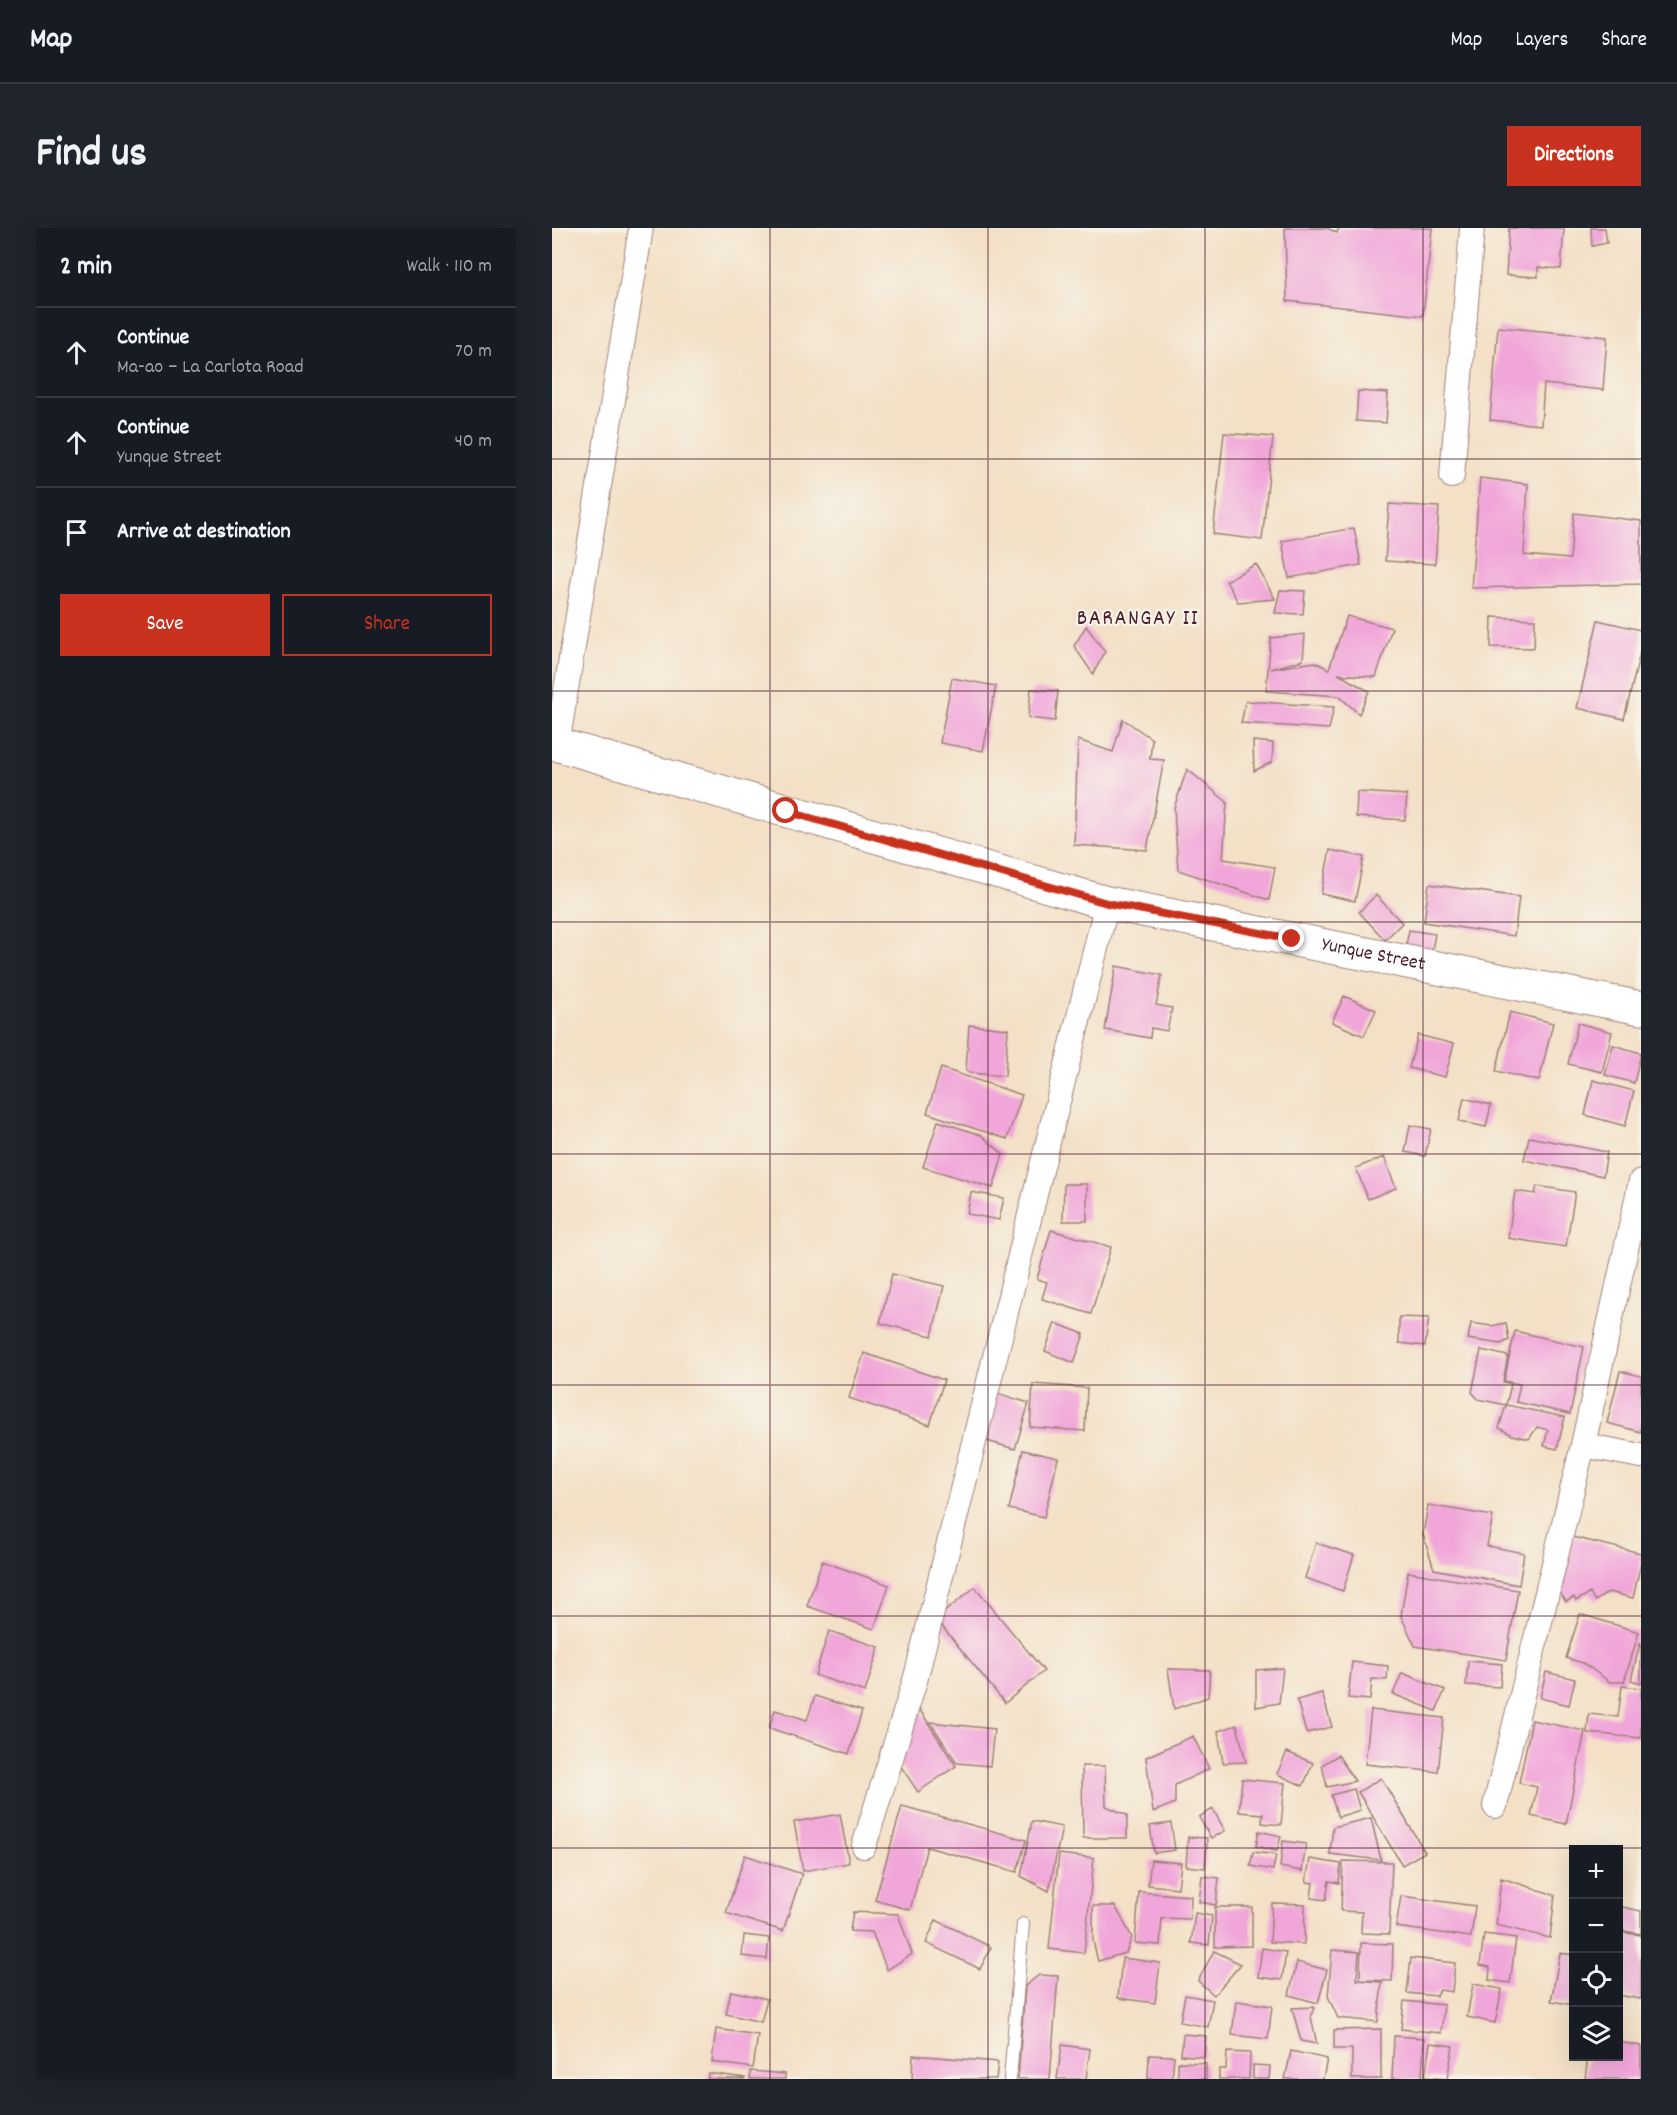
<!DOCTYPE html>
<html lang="en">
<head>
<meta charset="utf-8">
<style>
  :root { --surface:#171b24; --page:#20242c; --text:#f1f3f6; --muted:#9ea1a6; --line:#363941; --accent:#c8321e }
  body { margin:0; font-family:Dekko,sans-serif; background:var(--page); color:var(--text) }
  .controls { position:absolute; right:18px; bottom:18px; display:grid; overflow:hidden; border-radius:0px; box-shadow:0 6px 24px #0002 }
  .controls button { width:54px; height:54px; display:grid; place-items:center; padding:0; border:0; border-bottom:2px solid var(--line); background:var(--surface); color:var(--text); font:30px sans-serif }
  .stop { position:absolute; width:18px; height:18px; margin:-14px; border:4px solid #c8321e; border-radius:50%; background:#fff }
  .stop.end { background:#c8321e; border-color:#fff; box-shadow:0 2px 6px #0008 }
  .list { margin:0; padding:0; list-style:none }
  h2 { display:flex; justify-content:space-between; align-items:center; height:78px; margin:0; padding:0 24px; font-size:26px }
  h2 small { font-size:20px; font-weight:400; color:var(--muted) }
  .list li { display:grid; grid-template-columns:39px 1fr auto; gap:18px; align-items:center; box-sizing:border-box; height:90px; padding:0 24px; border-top:2px solid var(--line) }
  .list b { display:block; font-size:22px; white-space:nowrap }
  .list p { margin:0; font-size:20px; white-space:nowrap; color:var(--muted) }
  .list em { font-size:20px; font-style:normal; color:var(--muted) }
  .actions { display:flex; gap:12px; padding:18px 24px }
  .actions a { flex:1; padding:14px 0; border:2px solid var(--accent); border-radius:0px; text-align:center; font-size:21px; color:var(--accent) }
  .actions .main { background:var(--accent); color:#fff }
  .icon { flex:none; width:33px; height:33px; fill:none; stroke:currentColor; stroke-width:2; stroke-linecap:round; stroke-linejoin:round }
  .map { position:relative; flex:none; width:1089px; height:1851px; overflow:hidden; border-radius:0px }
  header { display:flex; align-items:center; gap:36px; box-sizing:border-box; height:84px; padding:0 30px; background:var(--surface); border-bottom:2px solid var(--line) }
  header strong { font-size:28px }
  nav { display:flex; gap:33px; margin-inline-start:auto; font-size:21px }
  .intro { display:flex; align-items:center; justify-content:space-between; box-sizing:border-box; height:144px; padding:0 36px }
  h1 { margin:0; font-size:42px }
  .button { padding:15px 27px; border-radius:0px; background:var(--accent); color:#fff; font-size:21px; font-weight:700 }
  main { display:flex; gap:36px; padding:0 36px }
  aside { flex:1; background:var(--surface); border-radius:0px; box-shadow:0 6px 24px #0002 }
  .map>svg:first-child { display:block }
  .building { fill:#f1a6d9 }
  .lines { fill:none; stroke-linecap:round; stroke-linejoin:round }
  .lane-casing { stroke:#9e8078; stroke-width:14 }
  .street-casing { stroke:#9e8078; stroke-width:26 }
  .secondary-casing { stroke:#9e8078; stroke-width:35 }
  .lane { stroke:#fff; stroke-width:12 }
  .street { stroke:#fff; stroke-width:24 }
  .secondary { stroke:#fff; stroke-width:33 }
  .route { stroke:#c8321e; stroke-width:8 }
  .grid { fill:none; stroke:#4a1f2b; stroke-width:1.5; stroke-opacity:0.55 }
  .labels { text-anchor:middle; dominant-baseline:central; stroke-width:4.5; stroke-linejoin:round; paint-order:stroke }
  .street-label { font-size:20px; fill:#4a1f2b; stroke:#f7f3e8 }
  .quarter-label { font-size:22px; letter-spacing:1.5px; fill:#4a1f2b; stroke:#f7f3e8 }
</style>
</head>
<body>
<header>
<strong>Map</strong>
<nav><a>Map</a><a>Layers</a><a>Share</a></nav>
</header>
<div class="intro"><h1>Find us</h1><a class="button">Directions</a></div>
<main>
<aside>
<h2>2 min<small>Walk · 110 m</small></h2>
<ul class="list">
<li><svg class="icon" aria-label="ahead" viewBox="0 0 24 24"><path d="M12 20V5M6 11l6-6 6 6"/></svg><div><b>Continue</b><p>Ma-ao – La Carlota Road</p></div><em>70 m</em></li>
<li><svg class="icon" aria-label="ahead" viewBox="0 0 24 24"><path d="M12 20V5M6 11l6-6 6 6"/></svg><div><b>Continue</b><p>Yunque Street</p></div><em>40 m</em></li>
<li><svg class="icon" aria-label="arrive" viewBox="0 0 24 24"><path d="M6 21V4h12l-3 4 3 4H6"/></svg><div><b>Arrive at destination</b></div></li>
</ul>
<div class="actions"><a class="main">Save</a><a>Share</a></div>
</aside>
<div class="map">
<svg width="1089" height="1851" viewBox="0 0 1089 1851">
  <rect width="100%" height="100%" fill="#f7f3e8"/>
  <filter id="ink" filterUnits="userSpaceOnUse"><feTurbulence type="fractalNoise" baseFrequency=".0167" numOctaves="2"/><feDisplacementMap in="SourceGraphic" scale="12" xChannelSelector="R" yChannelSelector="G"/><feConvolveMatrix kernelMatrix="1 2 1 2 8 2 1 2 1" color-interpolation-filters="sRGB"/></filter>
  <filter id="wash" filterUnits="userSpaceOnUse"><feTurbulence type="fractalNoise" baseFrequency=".008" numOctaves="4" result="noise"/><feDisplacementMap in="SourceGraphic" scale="24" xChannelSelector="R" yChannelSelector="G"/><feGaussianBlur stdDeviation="1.35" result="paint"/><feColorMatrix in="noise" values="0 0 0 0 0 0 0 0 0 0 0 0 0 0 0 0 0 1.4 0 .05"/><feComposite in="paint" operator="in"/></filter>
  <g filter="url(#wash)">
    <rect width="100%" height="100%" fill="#f3e0c6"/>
    <g id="blocks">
      <path class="building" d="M733 0H775L785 5 787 0H880L871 88 735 73Z
        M957 0H1012L1009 41 986 39V49L954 47Z
        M1039 0H1053L1055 15 1040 18Z
        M946 99 1055 109 1051 162 992 156 989 197 938 192Z
        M806 163 836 165 834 195 804 193Z
        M672 205 721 209 710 312 661 306Z
        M928 250 976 256 972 327 1018 331 1022 285 1089 293V356L919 360Z
        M837 276 887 279 883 336 833 333Z
        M802 300 809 337 737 350 730 313Z
        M704 336 723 371 686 374 674 353Z
        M728 362 753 363 751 386 723 385Z
        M795 388 840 400 824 449 786 446 817 463 807 486 787 468 714 463 719 410 753 406 751 432 719 441 763 434 777 441Z
        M940 389 983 391 982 420 939 419Z
        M1046 392 1089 402V421L1072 491 1025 480Z
        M534 398 553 424 541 446 522 418Z
        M400 450 444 458 431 523 388 515Z
        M479 461 506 463 503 493 476 490Z
        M694 473 782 479 777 501 689 495Z
        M571 491 600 511 598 531 612 532 595 622 522 617 526 512 561 524Z
        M701 513 721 515 720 534 702 543Z
        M635 541 675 574 671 631 723 639 717 672 626 642 622 580Z
        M805 564 855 567 853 592 804 589Z
        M778 622 812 629 803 673 769 666Z
        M877 656 967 669 962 708 872 694Z
        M824 667 850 695 833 712 807 684Z
        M857 702 883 706 879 727 853 722Z
        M564 738 610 747 604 777 620 780 615 803 599 800 598 810 553 802Z
        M792 768 824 782 812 808 780 794Z
        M958 784 1001 795 987 853 944 843Z
        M1026 795 1060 804 1050 844 1016 836Z
        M417 797 456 801 453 848 418 845 414 843Z
        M866 807 902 816 893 849 857 840Z
        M1061 817 1089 825 1082 855 1053 847Z
        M389 840 470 867 455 911 375 885Z
        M1041 852 1082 863 1073 898 1033 887Z
        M912 870 939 877 934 899 907 893Z
        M386 893 429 907 451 926 441 960 371 939Z
        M858 897 879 901 873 928 853 924Z
        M977 909 1055 924 1051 948 972 932Z
        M832 929 844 960 816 971 804 940Z
        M512 956H535V993H511Z
        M985 958 1023 964 1014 1019 956 1010 963 963 983 966Z
        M419 964 452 970 447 992 415 986Z
        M499 1002 559 1019 539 1086 490 1071 495 1054 485 1051Z
        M340 1046 392 1058 380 1108 328 1095Z
        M847 1089 877 1090 873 1118 847 1115Z
        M503 1095 532 1106 522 1135 493 1123Z
        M919 1095 939 1098 954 1095 957 1112 949 1116 916 1111Z
        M963 1103 1032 1119 1018 1186 964 1174 968 1156 952 1153Z
        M929 1122 956 1128 951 1154 959 1156 954 1177 1013 1189 1005 1221 992 1218 996 1202 985 1199 977 1211 960 1207 947 1200 954 1177 926 1171 920 1164Z
        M312 1125 392 1152 378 1197 297 1170Z
        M1068 1143 1089 1148V1204L1055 1195Z
        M481 1156 535 1160 533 1203 478 1199Z
        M438 1163 477 1175 463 1221 424 1210Z
        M471 1222 506 1230 492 1289 457 1281Z
        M876 1277 941 1288 935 1318 972 1325 967 1357 882 1341 871 1306Z
        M1020 1309 1089 1325V1335L1081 1370 1057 1364 1043 1373 1038 1365 1024 1373 1022 1369 1014 1374 1008 1364Z
        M764 1315 802 1327 791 1363 753 1350Z
        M270 1333 337 1357 322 1401 255 1378Z
        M856 1344 966 1362 954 1432 863 1418 849 1388Z
        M423 1359 492 1443 453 1475 384 1391Z
        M1028 1386 1087 1404 1072 1454H1058L1031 1435 1014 1430Z
        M277 1403 327 1419 313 1464 263 1447Z
        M1088 1415H1089V1455L1079 1452Z
        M916 1433 950 1436 948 1459 914 1457Z
        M800 1434 836 1438 835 1452 820 1451 818 1472 796 1470Z
        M731 1440 727 1475 704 1479V1442Z
        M616 1441 658 1442 656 1469 622 1481Z
        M994 1444 1023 1451 1017 1477 988 1470Z
        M850 1445 893 1462 884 1483 841 1466Z
        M1070 1458 1089 1460V1510L1035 1505 1037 1486 1066 1489Z
        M770 1465 780 1499 754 1505 745 1472Z
        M263 1468 310 1483 297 1526 217 1500 223 1482 255 1492Z
        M366 1479 404 1538 366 1564 344 1531Z
        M819 1482 892 1490 886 1544 813 1536Z
        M980 1492 1033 1503 1014 1596 979 1588 985 1559 967 1555Z
        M378 1494 442 1501 438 1538 405 1535Z
        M685 1497 694 1534 671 1535 666 1503Z
        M641 1508 657 1541 623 1557V1575L601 1584 594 1529Z
        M735 1524 761 1535 751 1558 725 1546Z
        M786 1527 803 1553 775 1559 770 1537Z
        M530 1538H553L554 1578 575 1587V1610H531Z
        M829 1550 873 1624 850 1637 806 1564Z
        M690 1551 733 1555 729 1597 710 1595 711 1586 687 1584Z
        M802 1561 808 1582 786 1589 779 1567Z
        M350 1578 474 1612 465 1644 375 1619 358 1682 323 1672Z
        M661 1581 673 1603 659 1610 647 1589Z
        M288 1586 297 1635 251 1643 242 1594Z
        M819 1590 829 1632 778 1626 781 1599Z
        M480 1593 510 1599 497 1663 469 1648Z
        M619 1595 623 1622 602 1625 598 1598Z
        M707 1603 729 1608 725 1623 704 1618Z
        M636 1609 655 1610 653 1640 634 1638Z
        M731 1613 754 1616 750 1643 728 1639Z
        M701 1624 724 1627 721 1642 698 1638Z
        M507 1626 542 1630 532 1725 497 1721Z
        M193 1627 250 1646 231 1703 174 1685Z
        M758 1631 789 1636 787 1655 777 1653 774 1672 759 1670 761 1655 754 1654Z
        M599 1632 629 1635 626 1660 596 1657Z
        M791 1633 840 1634 837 1706 809 1705 810 1684 789 1683Z
        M650 1648 667 1650 664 1677 647 1674Z
        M949 1650 1003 1667 998 1710 944 1697Z
        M587 1664 639 1668 638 1691 610 1690 608 1717 583 1715Z
        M849 1668 923 1678 919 1709 844 1699Z
        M720 1675 753 1676 752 1716 718 1714Z
        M541 1678H563L580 1709 574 1725 546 1733 541 1713Z
        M1066 1678 1089 1683V1706L1066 1702Z
        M663 1679H700V1718L663 1719Z
        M301 1684 346 1686 360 1726 335 1742 320 1704 298 1703Z
        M643 1685 660 1688 657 1717 639 1715Z
        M384 1692 439 1719 428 1741 374 1715Z
        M1068 1704 1089 1707V1771L1066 1767Z
        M932 1706 964 1710 958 1755 937 1752 938 1739 928 1737Z
        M192 1707 217 1710 215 1731 190 1728Z
        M809 1715 841 1716 840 1753 808 1752Z
        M710 1720 734 1724 730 1752 706 1749Z
        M780 1722 807 1724 805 1752 830 1754 826 1794 786 1790 776 1768Z
        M662 1723 689 1736 662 1767 646 1753Z
        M1008 1725 1022 1727V1777L999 1773Z
        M570 1730 608 1735 603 1775 566 1770Z
        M859 1730 903 1735 900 1764 888 1762 884 1768 855 1765Z
        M745 1734 775 1742 766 1775 737 1767Z
        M487 1747 506 1748 498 1851H466L473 1758Z
        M921 1756 950 1761 943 1795 915 1789Z
        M179 1763 215 1771 209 1794 174 1786Z
        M633 1767 661 1772 656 1799 628 1794Z
        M684 1773 720 1778 716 1811 680 1807Z
        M852 1773 892 1777 889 1805 849 1801Z
        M762 1779 759 1789 765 1816 749 1813 740 1780Z
        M164 1801 206 1807 201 1840 160 1834Z
        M829 1801V1851H800V1821H782V1802Z
        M631 1806 654 1808 652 1829 629 1827Z
        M842 1808 872 1810 870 1851H840Z
        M1066 1814 1089 1818V1851H1033L1036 1828H1066Z
        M878 1815 901 1818 895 1851 873 1849Z
        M510 1817 538 1821 534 1851H505Z
        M739 1823 775 1831 771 1851H733Z
        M675 1824 698 1825 697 1851H667V1841H674Z
        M361 1827 446 1834 444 1851H360Z
        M597 1827 622 1828 620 1851H596Z
        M626 1834 654 1835V1851H626Z
        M701 1837 718 1838 717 1851H701Z
        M199 1843 233 1846V1851H198Z
        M156 1845 193 1850V1851H156Z"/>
    </g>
  </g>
  <g filter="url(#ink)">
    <use href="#blocks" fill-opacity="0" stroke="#9e8078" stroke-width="1.5"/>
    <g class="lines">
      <g class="lane-casing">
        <path id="lane" d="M458 1851 471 1696"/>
      </g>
      <g class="street-casing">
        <path id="street" d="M900 248 920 0
          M5 517 89 0
          M1031 1217 1089 1228
          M943 1578 1031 1217 1089 953
          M312 1618 364 1449 555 675"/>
      </g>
      <g class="secondary-casing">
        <g id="secondary">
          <path id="s1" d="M0 515 555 675 1089 780"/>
        </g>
      </g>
      <use href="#lane" class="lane"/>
      <use href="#street" class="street"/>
      <use href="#secondary" class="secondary"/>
    </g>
  </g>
  <g class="lines" filter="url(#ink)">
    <path class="route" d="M234 583 555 675 740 711"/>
  </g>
  <path class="grid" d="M218 0V1851M436 0V1851M653 0V1851M871 0V1851M0 231H1089M0 463H1089M0 694H1089M0 926H1089M0 1157H1089M0 1388H1089M0 1620H1089"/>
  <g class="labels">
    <g class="street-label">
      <text stroke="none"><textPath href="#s1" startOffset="849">Yunque Street</textPath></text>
    </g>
    <g class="quarter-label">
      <text x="586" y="391">BARANGAY II</text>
    </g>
  </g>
</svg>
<div class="controls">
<button>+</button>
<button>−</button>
<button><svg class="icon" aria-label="locate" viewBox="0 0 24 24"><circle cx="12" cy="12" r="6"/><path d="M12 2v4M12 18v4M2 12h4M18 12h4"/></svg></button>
<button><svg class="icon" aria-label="layers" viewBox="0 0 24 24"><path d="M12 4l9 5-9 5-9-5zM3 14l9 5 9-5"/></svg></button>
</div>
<div class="stop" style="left:234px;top:583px"></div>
<div class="stop end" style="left:740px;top:711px"></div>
</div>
</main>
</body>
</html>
